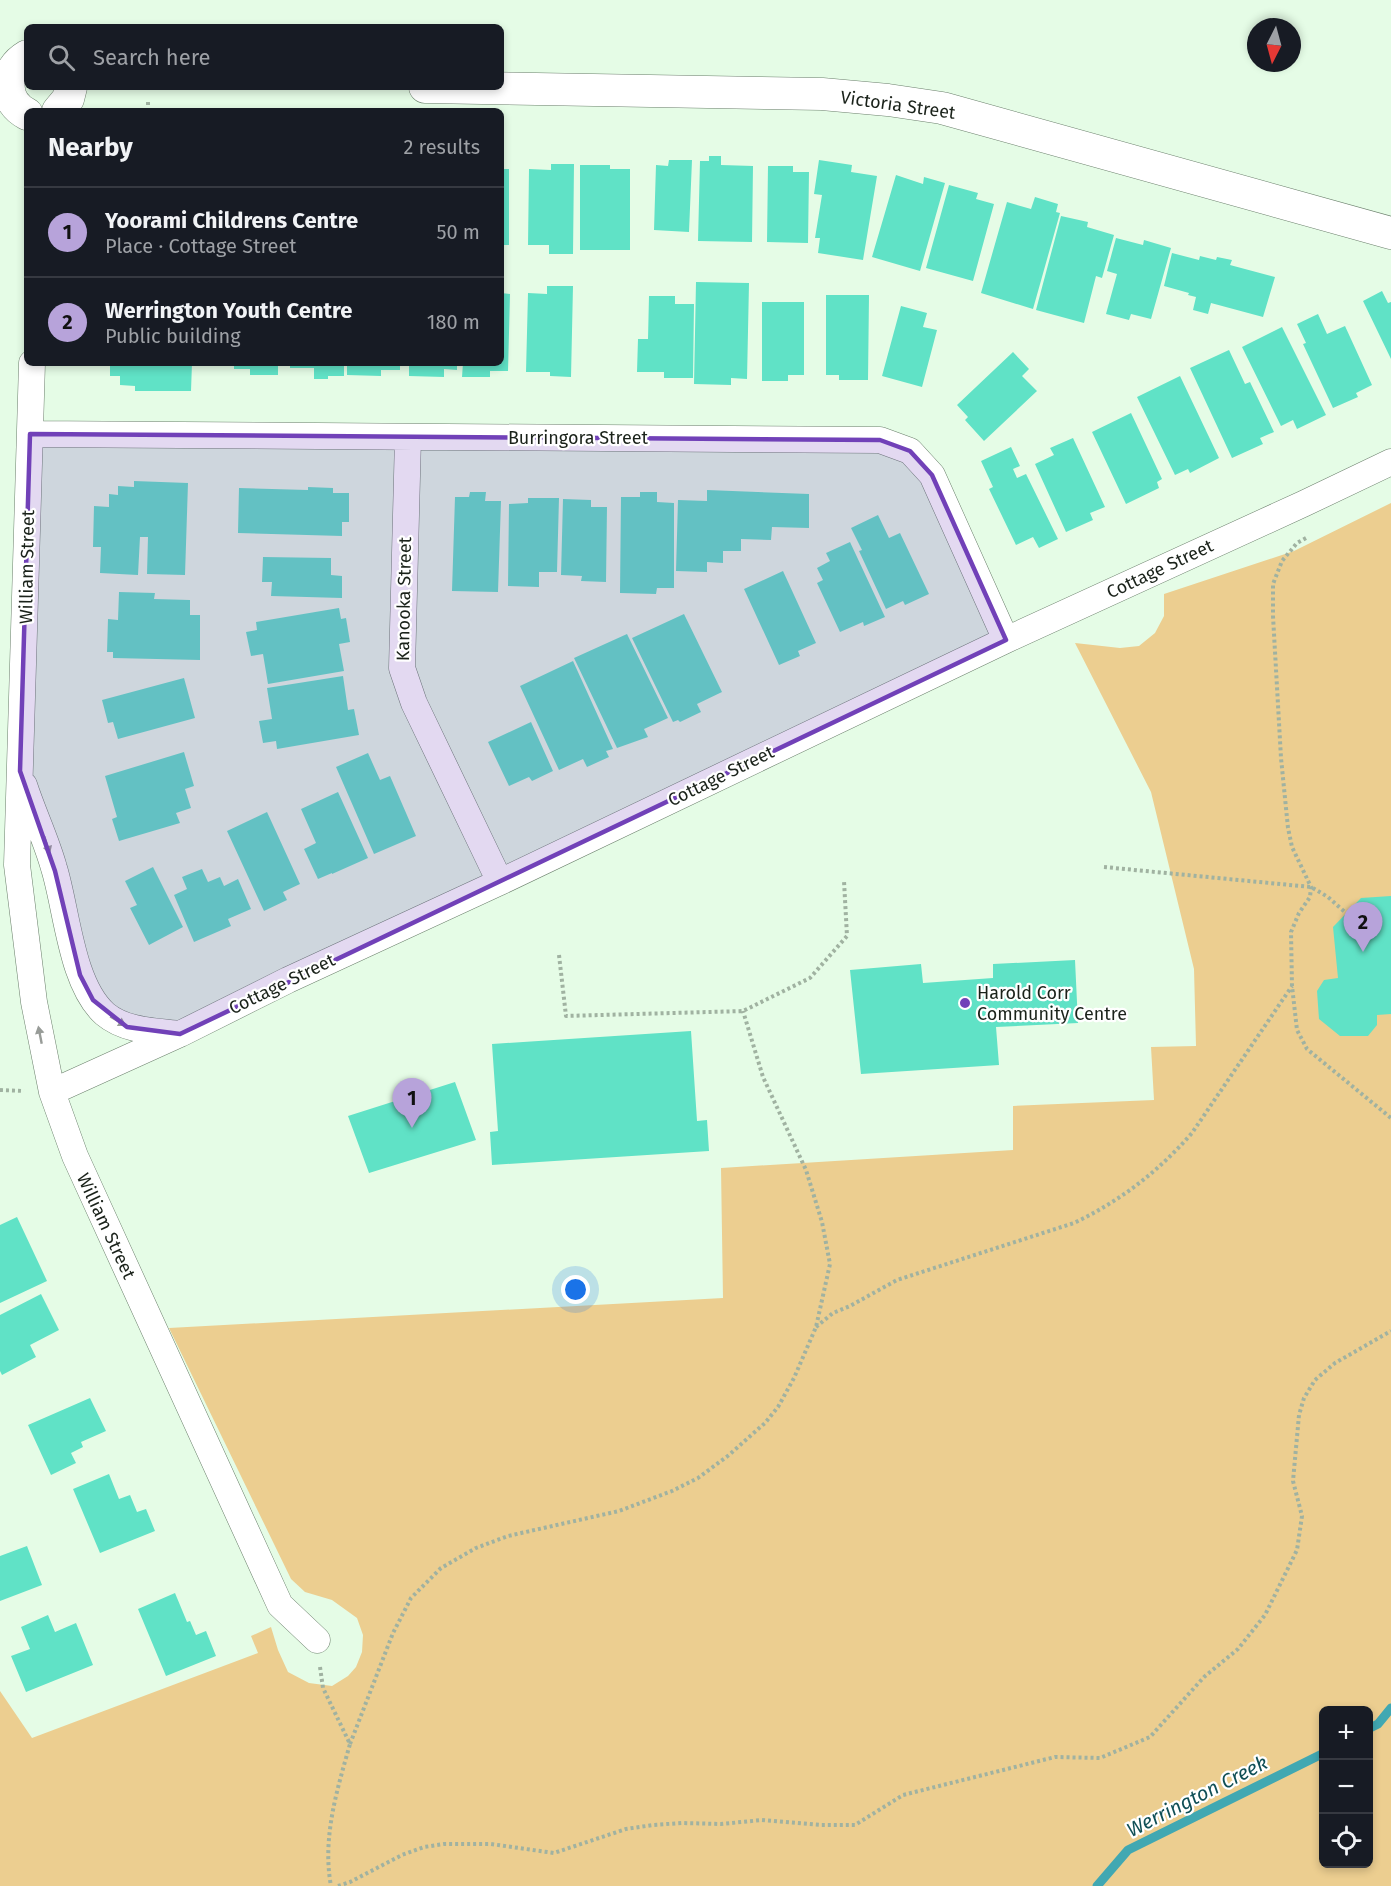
<!DOCTYPE html>
<html lang="en">
<head>
<meta charset="utf-8">
<style>
  :root { --surface:#171b24; --page:#242831; --text:#f1f3f6; --muted:#9ea1a6; --line:#363941; --accent:#b7a3da }
  body { margin:0; font-family:"Fira Sans",sans-serif; background:var(--page); color:var(--text) }
  .controls { position:absolute; right:18px; bottom:18px; display:grid; overflow:hidden; border-radius:9px; box-shadow:0 3px 9px #0003 }
  .controls button { width:54px; height:54px; display:grid; place-items:center; padding:0; border:0; border-bottom:2px solid var(--line); background:var(--surface); color:var(--text); font:30px sans-serif }
  .compass { position:absolute; left:1247px; top:18px; width:54px; height:54px; border-radius:50%; background:var(--surface); box-shadow:0 3px 9px #0003; rotate:186deg }
  .you { position:absolute; left:576px; top:1290px; width:21px; height:21px; margin:-15px; border:4px solid #fff; border-radius:50%; background:#1a73e8; box-shadow:0 0 0 9px #1a73e833 }
  .badge { display:grid; place-items:center; width:39px; height:39px; border-radius:50%; background:var(--accent); color:#111; font-size:20px; font-weight:700 }
  .pin { position:absolute; translate:-50% -50px; filter:drop-shadow(0 2px 3px #0008) }
  .pin::after { content:''; position:absolute; top:32px; width:21px; height:18px; background:inherit; clip-path:polygon(0 0,100% 0,50% 100%) }
  .list { margin:0; padding:0; list-style:none }
  h2 { display:flex; justify-content:space-between; align-items:center; height:78px; margin:0; padding:0 24px; font-size:26px }
  h2 small { font-size:20px; font-weight:400; color:var(--muted) }
  .list li { display:grid; grid-template-columns:39px 1fr auto; gap:18px; align-items:center; box-sizing:border-box; height:90px; padding:0 24px; border-top:2px solid var(--line) }
  .list b { display:block; font-size:22px; white-space:nowrap }
  .list p { margin:0; font-size:20px; white-space:nowrap; color:var(--muted) }
  .list em { font-size:20px; font-style:normal; color:var(--muted) }
  .icon { flex:none; width:33px; height:33px; fill:none; stroke:currentColor; stroke-width:2; stroke-linecap:round; stroke-linejoin:round }
  .map { position:relative; flex:none; width:1391px; height:1886px; overflow:hidden }
  .search { position:absolute; background:var(--surface); box-shadow:0 3px 9px #0003; left:24px; top:24px; width:480px; height:66px; display:flex; align-items:center; gap:15px; box-sizing:border-box; padding:0 21px; border-radius:9px; color:var(--muted); font-size:22px }
  .panel { position:absolute; background:var(--surface); box-shadow:0 3px 9px #0003; left:24px; top:108px; width:480px; height:258px; border-radius:9px }
  .map>svg:first-child { display:block }
  .green { fill:#ecce90; fill-rule:evenodd }
  .lines { fill:none; stroke-linecap:round; stroke-linejoin:round }
  .stream { stroke:#41a8b2; stroke-width:9 }
  .building { fill:#60e2c6 }
  .minor-casing { stroke:#6c806d; stroke-width:27 }
  .tertiary-casing { stroke:#6c806d; stroke-width:33 }
  .path { stroke:#a0b2a1; stroke-width:4; stroke-dasharray:3 3; stroke-linecap:butt }
  .minor { stroke:#fff; stroke-width:26 }
  .tertiary { stroke:#fff; stroke-width:32 }
  .oneway { fill:#989c98 }
  .marked { fill:#7141b8; fill-opacity:0.2; stroke:#7141b8; stroke-width:4.5; stroke-linejoin:round }
  .poi-dot { fill:#7141b8; stroke:#fff; stroke-width:2 }
  .labels { text-anchor:middle; dominant-baseline:central; stroke-width:4.5; stroke-linejoin:round; paint-order:stroke }
  .street-label { font-size:18px; fill:#1a221a; stroke:#fff }
  .poi-label { font-size:18px; fill:#1a221a; stroke:#fff; text-anchor:start }
  .water-label { font-size:20px; font-style:italic; fill:#104f56; stroke:#fff }
</style>
</head>
<body>
<div class="map">
<svg width="1391" height="1886" viewBox="0 0 1391 1886">
  <rect width="100%" height="100%" fill="#e5fce6"/>
  <path class="green" d="M1391 503V1886H0V1691L32 1738 258 1653 251 1636 271 1627 278 1650 288 1672 309 1683 332 1686 348 1676 356 1667 362 1652 363 1635 357 1618 332 1600 305 1592 291 1579 169 1328 723 1298 721 1168 1013 1150V1106L1154 1100 1151 1047 1196 1046 1194 969 1151 792 1075 643 1120 648 1139 646 1155 633 1164 616V594L1294 551ZM1324 1710H1368V1864H1324Z"/>
  <g class="lines">
    <path class="stream" d="M1368 1729 1378 1724 1391 1708
      M1097 1886 1128 1850 1324 1753"/>
  </g>
  <path class="building" d="M709 156H721V165L753 166 752 242 698 241 700 161H709Z
    M669 160H692L689 232 654 230 656 165 668 166Z
    M819 160 852 165 851 172 877 176 863 260 818 253 820 238H815L822 195 814 194Z
    M551 164H574L573 254H549V245H528L529 169 551 170Z
    M580 165H610V169H630V250H580Z
    M768 166H793V172H809L808 243 767 242Z
    M501 169H509V245H501Z
    M896 175 923 184 924 177 945 183 920 271 872 257Z
    M949 185 978 193 976 199 994 204 973 281 926 268Z
    M1035 197 1058 204 1056 212 1060 213 1033 309 981 293 1007 202 1031 209Z
    M1061 216 1088 222 1087 227 1114 235 1102 278 1096 276 1084 323 1036 310Z
    M1116 238 1143 245 1144 240 1171 248 1151 319 1131 314 1129 320 1106 314 1117 274 1107 271Z
    M1172 253 1199 260 1200 256 1216 260 1217 257 1232 260 1230 265 1275 277 1263 317 1211 303 1208 314 1193 310 1196 297 1188 295 1189 293 1164 286Z
    M696 282 749 283 747 379 731 378V385L694 384Z
    M547 286H573L571 377 550 376V372H526L528 293 547 294Z
    M1382 291 1388 303 1391 302V359L1363 301Z
    M501 293 510 294 508 371H490V377H462L463 363H501Z
    M826 295H869L868 380H839V375H826Z
    M649 296H675V304H694L693 378H664V372H637L638 339H648Z
    M762 302H804V375H788V381H762Z
    M901 306 927 313 923 327 937 330 922 387 882 376Z
    M1318 314 1327 334 1345 326 1372 385 1356 393 1358 397 1333 408 1303 344 1306 343 1297 324Z
    M1282 327 1326 415 1297 429 1293 420 1281 426 1242 347Z
    M1229 350 1245 384 1250 382 1274 432 1260 438 1263 444 1232 458 1190 368Z
    M1013 352 1029 369 1022 376 1037 391 984 441 965 420 968 417 957 405Z
    M110 363H192L191 391H135V386L120 385V376H110Z
    M234 363H278V375H250V369H234Z
    M290 363H344V376H328V379H314V368H290Z
    M347 363H400V370H381V376L347 375Z
    M405 363H457V370L444 369V377L409 376V366H405Z
    M1180 376 1219 458 1190 473 1188 469 1175 475 1137 397Z
    M1131 413 1162 479 1157 482 1159 488 1126 504 1092 432Z
    M1073 438 1105 507 1090 513 1093 520 1066 532 1035 464 1054 455 1050 448Z
    M1011 447 1020 466 1013 469 1017 478 1026 474 1058 539 1039 548 1033 537 1016 545 989 489 993 487 981 461Z
    M134 481 188 483 185 575 147 574 148 537H140L138 575 100 573 101 547H93L94 506 109 507V494L118 495V486L134 487Z
    M308 487 333 488V493H349V522H342V536L238 533 239 488 308 490Z
    M707 490 809 494V528L772 527 771 540 741 539V551H723V563L707 562V572L676 571 678 500 707 501Z
    M470 492H486L485 501H501L498 592 452 591 455 497H469Z
    M640 492H657V502L674 503V588H657L656 594 620 593 621 497H640Z
    M528 498H559L557 572H539V587L508 586 509 504 528 503Z
    M563 499 591 500V507H607L606 582 581 581 582 576 561 575Z
    M878 515 889 538 900 533 929 594 905 605 903 601 886 609 859 551 862 550 851 528Z
    M850 542 885 617 864 626 863 622 840 632 817 583 823 580 817 568 830 561 826 553Z
    M263 557 331 558V575L342 576V598L271 596 272 582H262Z
    M783 571 816 643 798 651 800 656 779 665 744 589Z
    M119 592 155 593 154 599 190 600V615H200V660L113 658V652H107L108 619 118 620Z
    M339 608 341 619 346 618 350 642 339 644 344 671 268 684 263 654 251 656 246 632 257 630 256 622Z
    M684 614 722 692 697 704 701 712 680 722 678 720 673 722 632 638Z
    M627 634 668 718 644 729 648 737 617 748 574 658Z
    M573 661 613 749 606 751 609 757 587 767 583 759 559 770 520 686Z
    M343 676 348 710 354 709 359 735 277 749 276 741 263 743 259 721 272 719 267 688Z
    M184 678 195 718 118 739 113 722 108 723 102 700Z
    M531 722 553 771 532 781 529 777 509 786 488 742Z
    M184 752 194 786 185 789 191 808 176 813 180 823 119 841 112 819 117 817 105 776Z
    M368 753 380 780 390 776 416 836 374 854 336 767Z
    M338 792 368 858 332 874V873L318 879 304 849 316 843 301 809Z
    M267 812 300 884 283 892 287 900 264 911 227 831Z
    M153 867 183 927 149 945 130 908 137 905 125 881Z
    M202 869 208 882 220 877 224 886 238 879 251 909 228 919 231 926 194 942 174 895 187 889 182 877Z
    M1391 896V1014L1377 1015V1025L1368 1036H1340L1319 1019 1317 991 1324 980 1338 978 1333 927 1361 898Z
    M1075 960 1078 1023 996 1027 999 1065 861 1074 850 970 921 964 923 983 993 978V964Z
    M691 1031 697 1121 707 1120 709 1151 492 1165 490 1132 498 1131 492 1044Z
    M455 1082 476 1140 369 1173 348 1116Z
    M17 1217 47 1281 0 1303V1225Z
    M41 1294 59 1330 30 1345 36 1357 2 1375 0 1371V1315Z
    M90 1398 106 1431 81 1442 83 1447 71 1453 76 1463 51 1475 28 1425Z
    M109 1474 119 1499 130 1495 137 1512 146 1509 155 1531 100 1553 73 1489Z
    M27 1546 42 1585 0 1601V1556Z
    M175 1593 187 1622 190 1621 196 1635 206 1631 216 1656 166 1676 138 1609Z
    M48 1615 55 1632 76 1623 93 1665 26 1692 11 1656 30 1649 21 1627Z"/>
  <g class="lines">
    <g class="minor-casing">
      <path id="minor" d="M32 363 17 865 34 1002 52 1092 75 1156 280 1605 317 1640
        M30 434 880 440 910 451 932 475 1006 640
        M408 438 402 668 414 703 500 882
        M24 785C33 813 46 839 54 868 67 910 71 984 105 1014 125 1031 155 1031 180 1034
        M52 1092 180 1034 288 980 500 882 1006 640 1303 504 1391 462"/>
    </g>
    <g class="tertiary-casing">
      <path id="tertiary" d="M27 56C3 70 2 101 27 114
        M425 87 822 94 888 100 942 108 1391 233
        M58 111 68 99 71 87"/>
    </g>
    <path class="path" d="M148 111V102
      M1306 538 1297 543 1282 561 1273 584V616L1281 758 1288 828 1292 847 1311 887 1310 897 1299 913 1291 932 1292 986 1297 1030 1307 1049 1391 1118
      M1104 867 1311 887 1328 897 1346 913
      M559 955 566 1016 743 1011 810 978 847 936 844 881
      M0 1090 24 1091
      M816 1327 833 1313 850 1306 897 1280 1074 1223C1120 1201 1158 1172 1192 1133L1292 986
      M320 1667 323 1688 350 1744C337 1790 322 1838 331 1886
      M350 1744 393 1633 411 1598 441 1568 476 1548 508 1536 619 1511 672 1491 698 1478 729 1455 765 1423 778 1407 794 1378 816 1327 830 1264 822 1222 806 1170 763 1077 743 1011
      M338 1886 350 1882 402 1855 424 1847 444 1844H491L554 1853 626 1829 653 1825 682 1823 721 1824 762 1820 821 1825H855L903 1795 1055 1757 1100 1758 1150 1737 1204 1677 1238 1649 1265 1615 1297 1550 1302 1516 1293 1481 1299 1415 1304 1398 1315 1380 1335 1363 1391 1331"/>
    <use href="#minor" class="minor"/>
    <use href="#tertiary" class="tertiary"/>
  </g>
  <defs><path id="oneway-solid" d="M-6-.8H1V-3.2L6.5 0L1 3.2V.8H-6Z" transform="scale(1.5)"/></defs>
  <g class="oneway">
    <use href="#oneway-solid" transform="translate(47 845) rotate(72)"/>
    <use href="#oneway-solid" transform="translate(118 1021) rotate(30)"/>
    <use href="#oneway-solid" transform="translate(40 1035) rotate(-101)"/>
  </g>
  <path class="marked" d="M30 434 880 440 910 451 932 475 1006 640 180 1034 127 1027 93 1000 80 975 55 871 20 771Z"/>
  <circle class="poi-dot" cx="965" cy="1003" r="6"/>
  <g class="labels">
    <g class="street-label">
      <text transform="translate(898 105) rotate(8)">Victoria Street</text>
      <text x="578" y="438">Burringora Street</text>
      <text transform="translate(27 567) rotate(-89)">William Street</text>
      <text transform="translate(1160 569) rotate(-25)">Cottage Street</text>
      <text transform="translate(404 599) rotate(-89)">Kanooka Street</text>
      <text transform="translate(721 776) rotate(-26)">Cottage Street</text>
      <text transform="translate(282 984) rotate(-26)">Cottage Street</text>
      <text transform="translate(106 1226) rotate(65)">William Street</text>
    </g>
    <g class="poi-label">
      <text x="977" y="993">Harold Corr<tspan x="977" dy="21">Community Centre</tspan></text>
    </g>
    <g class="water-label">
      <text transform="translate(1197 1796) rotate(-27)">Werrington Creek</text>
    </g>
  </g>
</svg>
<div class="controls">
<button>+</button>
<button>−</button>
<button><svg class="icon" aria-label="locate" viewBox="0 0 24 24"><circle cx="12" cy="12" r="6"/><path d="M12 2v4M12 18v4M2 12h4M18 12h4"/></svg></button>
</div>
<svg class="compass" viewBox="-18 -18 36 36"><path d="M0-13l5 13h-10z" fill="#e53935"/><path d="M0 13l5-13h-10z" fill="#9ea1a6"/></svg>
<div class="you"></div>
<div class="pin badge" style="left:412px;top:1128px">1</div>
<div class="pin badge" style="left:1363px;top:952px">2</div>
<div class="search"><svg class="icon" aria-label="search" viewBox="0 0 24 24"><circle cx="10" cy="10" r="6"/><path d="M15 15l6 6"/></svg>Search here</div>
<section class="panel">
<h2>Nearby<small>2 results</small></h2>
<ul class="list">
<li><span class="badge">1</span><div><b>Yoorami Childrens Centre</b><p>Place · Cottage Street</p></div><em>50 m</em></li>
<li><span class="badge">2</span><div><b>Werrington Youth Centre</b><p>Public building</p></div><em>180 m</em></li>
</ul>
</section>
</div>
</body>
</html>
